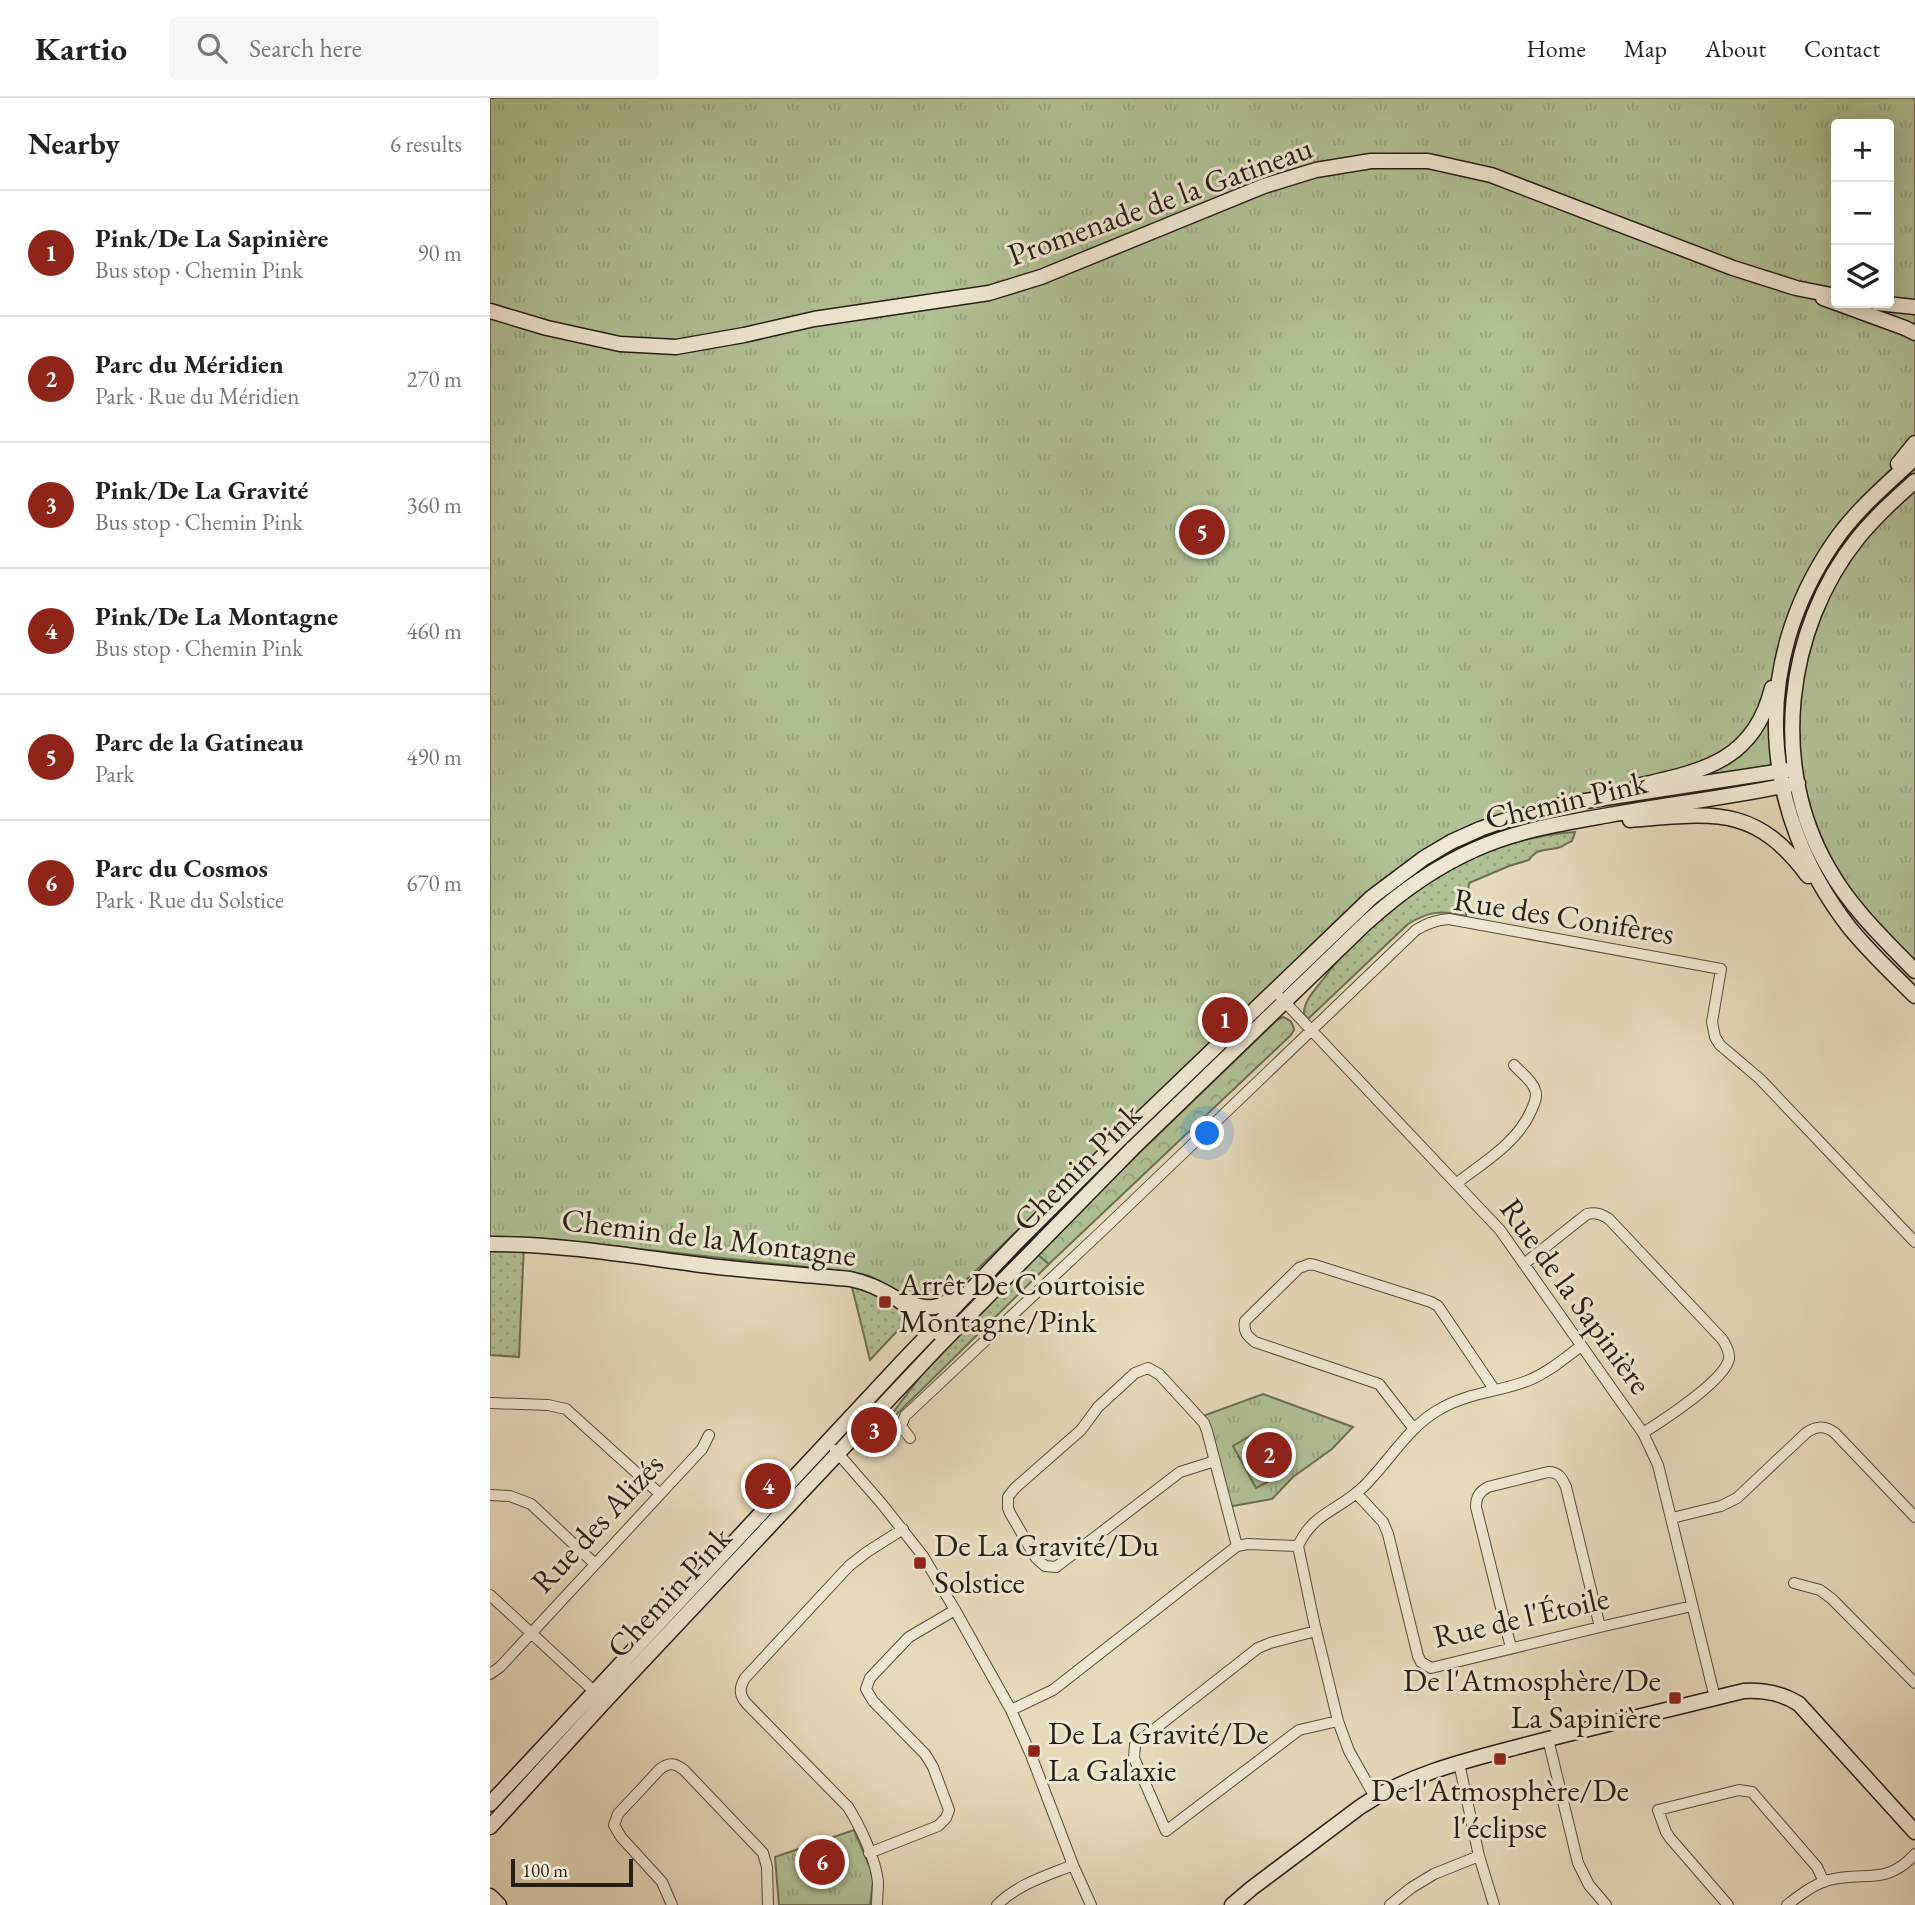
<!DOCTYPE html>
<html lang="en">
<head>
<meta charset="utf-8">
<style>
  :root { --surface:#fff; --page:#f6f6f6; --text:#222; --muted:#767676; --line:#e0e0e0; --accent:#8f2418 }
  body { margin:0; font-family:"EB Garamond",serif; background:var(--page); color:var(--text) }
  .controls { position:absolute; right:21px; top:21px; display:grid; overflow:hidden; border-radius:7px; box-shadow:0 4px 18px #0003 }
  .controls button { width:63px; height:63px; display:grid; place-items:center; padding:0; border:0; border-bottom:2px solid var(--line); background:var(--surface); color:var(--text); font:35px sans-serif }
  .scale { position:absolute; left:21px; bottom:18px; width:122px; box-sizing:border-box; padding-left:7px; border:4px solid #271e16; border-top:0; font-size:19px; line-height:24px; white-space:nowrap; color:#271e16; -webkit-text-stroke:5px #efe7d3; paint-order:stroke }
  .you { position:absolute; left:718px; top:1036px; width:24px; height:24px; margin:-18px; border:5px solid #fff; border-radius:50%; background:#1a73e8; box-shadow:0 0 0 10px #1a73e833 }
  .badge { display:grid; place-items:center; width:46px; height:46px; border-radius:50%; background:var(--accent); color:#fff; font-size:23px; font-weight:700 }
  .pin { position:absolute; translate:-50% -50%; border:4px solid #fff; box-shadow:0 2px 7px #0006 }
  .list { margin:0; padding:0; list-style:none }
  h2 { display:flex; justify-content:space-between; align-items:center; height:91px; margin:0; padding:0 28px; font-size:30px }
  h2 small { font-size:23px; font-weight:400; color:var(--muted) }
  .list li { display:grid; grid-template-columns:46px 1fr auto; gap:21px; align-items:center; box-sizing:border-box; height:126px; padding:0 28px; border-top:2px solid var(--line) }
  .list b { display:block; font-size:26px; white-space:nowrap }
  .list p { margin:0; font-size:23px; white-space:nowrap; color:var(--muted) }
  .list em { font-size:23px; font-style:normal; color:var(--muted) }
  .icon { flex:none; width:38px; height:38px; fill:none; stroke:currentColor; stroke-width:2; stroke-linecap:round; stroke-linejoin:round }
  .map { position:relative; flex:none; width:1425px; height:1807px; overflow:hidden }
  header { display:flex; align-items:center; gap:42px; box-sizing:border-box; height:98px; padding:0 35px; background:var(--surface); border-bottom:2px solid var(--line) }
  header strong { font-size:33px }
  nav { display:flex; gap:38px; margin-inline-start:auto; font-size:24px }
  .search { width:490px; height:63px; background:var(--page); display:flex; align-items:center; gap:18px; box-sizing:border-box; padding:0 24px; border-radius:7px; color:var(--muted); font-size:26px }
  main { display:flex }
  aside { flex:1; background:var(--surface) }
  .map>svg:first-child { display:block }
  .grass { fill:url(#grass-dots); stroke:#6c7055; stroke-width:2 }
  .forest { fill:url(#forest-crowns); stroke:#6c7055; stroke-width:2 }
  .park { fill:url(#park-tufts); stroke:#6c7055; stroke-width:2; fill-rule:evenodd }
  .pitch { fill:#b0c194; stroke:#6c7055; stroke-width:2 }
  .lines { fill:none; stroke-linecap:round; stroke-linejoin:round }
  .street-casing { stroke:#574d3f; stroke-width:12 }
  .secondary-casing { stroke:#271e16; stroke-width:17 }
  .street { stroke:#efe7d3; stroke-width:10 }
  .secondary { stroke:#efe7d3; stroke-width:14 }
  .poi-dot { fill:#8f2418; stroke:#efe7d3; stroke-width:2.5 }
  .labels { text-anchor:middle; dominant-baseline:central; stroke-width:6; stroke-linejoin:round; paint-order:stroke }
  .street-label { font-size:32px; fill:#271e16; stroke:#efe7d3 }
  .poi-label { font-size:32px; fill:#271e16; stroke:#efe7d3; text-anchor:start }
</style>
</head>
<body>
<header>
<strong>Kartio</strong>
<div class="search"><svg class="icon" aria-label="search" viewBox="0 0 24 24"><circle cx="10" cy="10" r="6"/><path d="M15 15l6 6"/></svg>Search here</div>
<nav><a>Home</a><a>Map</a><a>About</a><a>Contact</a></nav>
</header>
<main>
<aside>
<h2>Nearby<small>6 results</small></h2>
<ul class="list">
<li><span class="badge">1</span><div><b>Pink/De La Sapinière</b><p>Bus stop · Chemin Pink</p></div><em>90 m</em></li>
<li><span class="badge">2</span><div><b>Parc du Méridien</b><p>Park · Rue du Méridien</p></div><em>270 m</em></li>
<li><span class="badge">3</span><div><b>Pink/De La Gravité</b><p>Bus stop · Chemin Pink</p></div><em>360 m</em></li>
<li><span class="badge">4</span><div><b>Pink/De La Montagne</b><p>Bus stop · Chemin Pink</p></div><em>460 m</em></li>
<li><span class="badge">5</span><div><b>Parc de la Gatineau</b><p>Park</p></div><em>490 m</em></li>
<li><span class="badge">6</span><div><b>Parc du Cosmos</b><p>Park · Rue du Solstice</p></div><em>670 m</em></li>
</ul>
</aside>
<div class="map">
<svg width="1425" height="1807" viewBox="0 0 1425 1807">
  <defs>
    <pattern id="grass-dots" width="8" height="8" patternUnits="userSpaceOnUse" patternTransform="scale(1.75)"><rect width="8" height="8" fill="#b0c194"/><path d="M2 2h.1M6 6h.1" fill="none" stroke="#97a57f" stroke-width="1.8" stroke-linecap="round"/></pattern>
    <pattern id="forest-crowns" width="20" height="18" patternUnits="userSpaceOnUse" patternTransform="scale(1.75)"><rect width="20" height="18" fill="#b0c194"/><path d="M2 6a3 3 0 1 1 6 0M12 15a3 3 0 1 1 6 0" fill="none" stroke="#97a57f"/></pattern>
    <pattern id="park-tufts" width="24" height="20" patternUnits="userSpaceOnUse" patternTransform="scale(1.75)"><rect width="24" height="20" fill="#b0c194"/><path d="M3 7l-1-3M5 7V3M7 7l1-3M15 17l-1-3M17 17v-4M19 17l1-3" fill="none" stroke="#97a57f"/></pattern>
  </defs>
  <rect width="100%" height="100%" fill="#e6dabb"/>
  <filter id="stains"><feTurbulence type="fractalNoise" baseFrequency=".00286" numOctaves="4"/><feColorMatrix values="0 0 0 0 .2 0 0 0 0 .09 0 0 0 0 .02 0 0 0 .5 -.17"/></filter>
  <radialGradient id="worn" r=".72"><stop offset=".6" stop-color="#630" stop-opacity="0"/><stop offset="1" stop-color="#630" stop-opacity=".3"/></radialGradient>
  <path class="grass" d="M1085 734 1082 743C1081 743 1072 748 1071 749 1058 753 1047 749 1039 762L1019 768 979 785 976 818C952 812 939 813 918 826L818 921 814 916C813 903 827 890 834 880 846 863 859 850 874 836 934 777 999 741 1085 734Z
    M0 1146H34L29 1259 0 1257Z
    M547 1156 559 1166 404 1319 401 1317 434 1274Z
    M360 1181 425 1214 380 1262Z"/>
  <path class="forest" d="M793 919C800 922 803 924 804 932L801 937 559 1166 547 1156 616 1087 787 922Z"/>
  <path class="park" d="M0 0H1425V864C1386 826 1345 783 1326 731 1318 709 1314 686 1309 663L1082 698 1001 721 853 819 474 1184C446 1210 432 1207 399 1189 393 1186 386 1181 379 1178 374 1176 368 1176 363 1174L48 1140H0ZM1346 26H1399V205H1346Z
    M773 1296 863 1329 842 1351 803 1379 782 1401 737 1409 710 1319Z
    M364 1732 380 1770 383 1783 380 1807H289L285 1759Z"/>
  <path class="pitch" d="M765 1335 789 1378 766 1390 743 1348Z"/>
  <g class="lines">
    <g class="street-casing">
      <path id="street" d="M791 900 1010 1132 1153 1335 1168 1367 1225 1600
        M967 1085C994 1064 1027 1045 1041 1013 1044 1006 1048 999 1045 992 1042 982 1030 974 1024 967
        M1034 1166 1097 1116C1106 1114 1111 1116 1119 1121L1232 1241C1236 1247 1240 1254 1239 1261 1234 1283 1172 1323 1153 1335
        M0 1305 58 1307 76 1311 170 1396
        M924 1331 889 1286 765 1244C757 1238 753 1233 755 1223L809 1170 820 1166 825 1167 941 1204 948 1208 1004 1291
        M420 1340 411 1328 415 1318 614 1131 926 832C937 825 946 822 959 821L1231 871 1222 924 1225 939 1230 947 1270 981 1425 1144
        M345 1352 392 1406 433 1458 465 1512 521 1612 541 1657 583 1767 601 1807
        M725 1363 690 1374 566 1469 555 1468 546 1460 520 1415 518 1410V1399L525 1390 591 1332 608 1309 645 1275 658 1270 669 1276 714 1325 717 1333 747 1448
        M866 1395 893 1424 898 1436 928 1558 931 1564 941 1570 1110 1529 1202 1508
        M0 1397 20 1398 41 1406 105 1466
        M1182 1420 1231 1408 1247 1400 1316 1335C1326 1328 1335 1327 1345 1335L1425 1419
        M1304 1485 1330 1492 1342 1501 1425 1585
        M0 1497 107 1596
        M826 1533 780 1545 768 1550 648 1644 645 1647 644 1660 676 1733 809 1632 848 1623
        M1021 1550 986 1409C986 1399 989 1394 998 1389L1058 1374C1069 1374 1072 1380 1076 1389L1110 1529
        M0 1576 10 1569 212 1351 219 1337
        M521 1612 563 1592 747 1448 758 1446 808 1448
        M1058 1641 1088 1765 1099 1787 1116 1807
        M969 1665 989 1758 1004 1807
        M885 1699 859 1653 848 1623 824 1524 808 1448C823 1415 847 1413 871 1391 898 1366 917 1329 950 1311 977 1295 1008 1294 1037 1283 1056 1276 1075 1260 1091 1248
        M379 1755 448 1728 456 1720 459 1712 443 1669 435 1656 383 1603 376 1591 380 1580 419 1539 465 1512
        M182 1807 172 1784 131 1739 124 1727 128 1716 170 1671C179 1664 185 1665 194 1672L273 1755 277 1769 278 1807
        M387 1807C387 1799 388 1792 388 1784 386 1762 370 1728 358 1709L257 1606C249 1597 249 1590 255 1580L359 1468 377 1454 413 1431
        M507 1807C528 1786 556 1778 583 1767
        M900 1807 921 1790 944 1776 989 1758
        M1238 1807 1180 1740 1176 1734 1168 1712 1249 1692 1262 1694 1327 1769 1334 1784
        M1297 1807C1310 1797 1324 1786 1339 1782 1375 1773 1396 1788 1425 1756"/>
    </g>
    <g class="secondary-casing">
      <path id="secondary" d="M1333 200 1415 230 1425 235
        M1387 205 1425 209
        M0 213 57 230 130 246 186 249 254 237 324 221 499 195 551 179 774 88 826 72 881 63H938L1001 77 1243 170 1306 190 1346 198
        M1425 360C1397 386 1366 412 1344 444 1260 566 1269 713 1359 829 1379 854 1403 876 1425 898
        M1408 366 1425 345
        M1425 383C1405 401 1385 419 1368 440 1295 531 1279 669 1339 771 1361 810 1394 841 1425 873
        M1147 688C1212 673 1264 664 1282 590
        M1140 722C1221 716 1264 705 1318 778
        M0 1146C69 1146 136 1157 204 1166 256 1173 308 1176 360 1181 395 1188 423 1211 449 1235
        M417 1204C439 1213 450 1211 469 1196
        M0 1706 412 1264 526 1145 631 1040 882 799 934 760 961 744 990 731 1016 722 1076 706 1305 671
        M0 1729 115 1603 446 1251 643 1050 876 825C909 795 945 769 986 751 1028 732 1074 725 1119 717 1182 706 1246 698 1308 685
        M0 1798 9 1807
        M742 1807 762 1790 870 1709C920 1675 978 1662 1035 1647 1108 1628 1181 1611 1254 1593 1275 1592 1292 1595 1309 1606L1425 1734"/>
    </g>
    <use href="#street" class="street"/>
    <use href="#secondary" class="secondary"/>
  </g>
  <g class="poi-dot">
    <rect x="388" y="1197" width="14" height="14" rx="3.5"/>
    <rect x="423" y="1458" width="14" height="14" rx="3.5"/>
    <rect x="1178" y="1593" width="14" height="14" rx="3.5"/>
    <rect x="537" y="1646" width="14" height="14" rx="3.5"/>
    <rect x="1003" y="1654" width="14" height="14" rx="3.5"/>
  </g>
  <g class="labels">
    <g class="street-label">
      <text transform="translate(670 103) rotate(-20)">Promenade de la Gatineau</text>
      <text transform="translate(1076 702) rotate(-13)">Chemin Pink</text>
      <text transform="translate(1074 818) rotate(9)">Rue des Conifères</text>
      <text transform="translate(587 1069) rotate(-45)">Chemin Pink</text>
      <text transform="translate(219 1139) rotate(7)">Chemin de la Montagne</text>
      <text transform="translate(1086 1198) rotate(54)">Rue de la Sapinière</text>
      <text transform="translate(107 1425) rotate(-47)">Rue des Alizés</text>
      <text transform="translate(179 1494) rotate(-47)">Chemin Pink</text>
      <text transform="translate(1031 1519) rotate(-13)">Rue de l'Étoile</text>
    </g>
    <g class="poi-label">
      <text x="409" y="1186">Arrêt De Courtoisie<tspan x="409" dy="37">Montagne/Pink</tspan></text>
      <text x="444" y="1447">De La Gravité/Du<tspan x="444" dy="37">Solstice</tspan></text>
      <text x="1171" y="1582" text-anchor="end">De l'Atmosphère/De<tspan x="1171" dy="37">La Sapinière</tspan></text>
      <text x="558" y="1635">De La Gravité/De<tspan x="558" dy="37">La Galaxie</tspan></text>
      <text x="1010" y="1692" text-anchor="middle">De l'Atmosphère/De<tspan x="1010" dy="37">l'éclipse</tspan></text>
    </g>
  </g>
  <rect width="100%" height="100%" filter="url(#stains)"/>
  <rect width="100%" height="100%" fill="url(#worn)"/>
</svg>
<div class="controls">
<button>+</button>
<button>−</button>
<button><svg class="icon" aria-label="layers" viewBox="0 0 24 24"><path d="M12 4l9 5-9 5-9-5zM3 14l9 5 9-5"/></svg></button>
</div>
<div class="scale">100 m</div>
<div class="you"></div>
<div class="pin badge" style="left:735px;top:922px">1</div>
<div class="pin badge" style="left:779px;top:1357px">2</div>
<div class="pin badge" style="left:384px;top:1332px">3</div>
<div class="pin badge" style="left:278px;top:1388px">4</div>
<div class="pin badge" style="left:712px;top:434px">5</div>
<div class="pin badge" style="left:332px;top:1764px">6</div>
</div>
</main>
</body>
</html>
